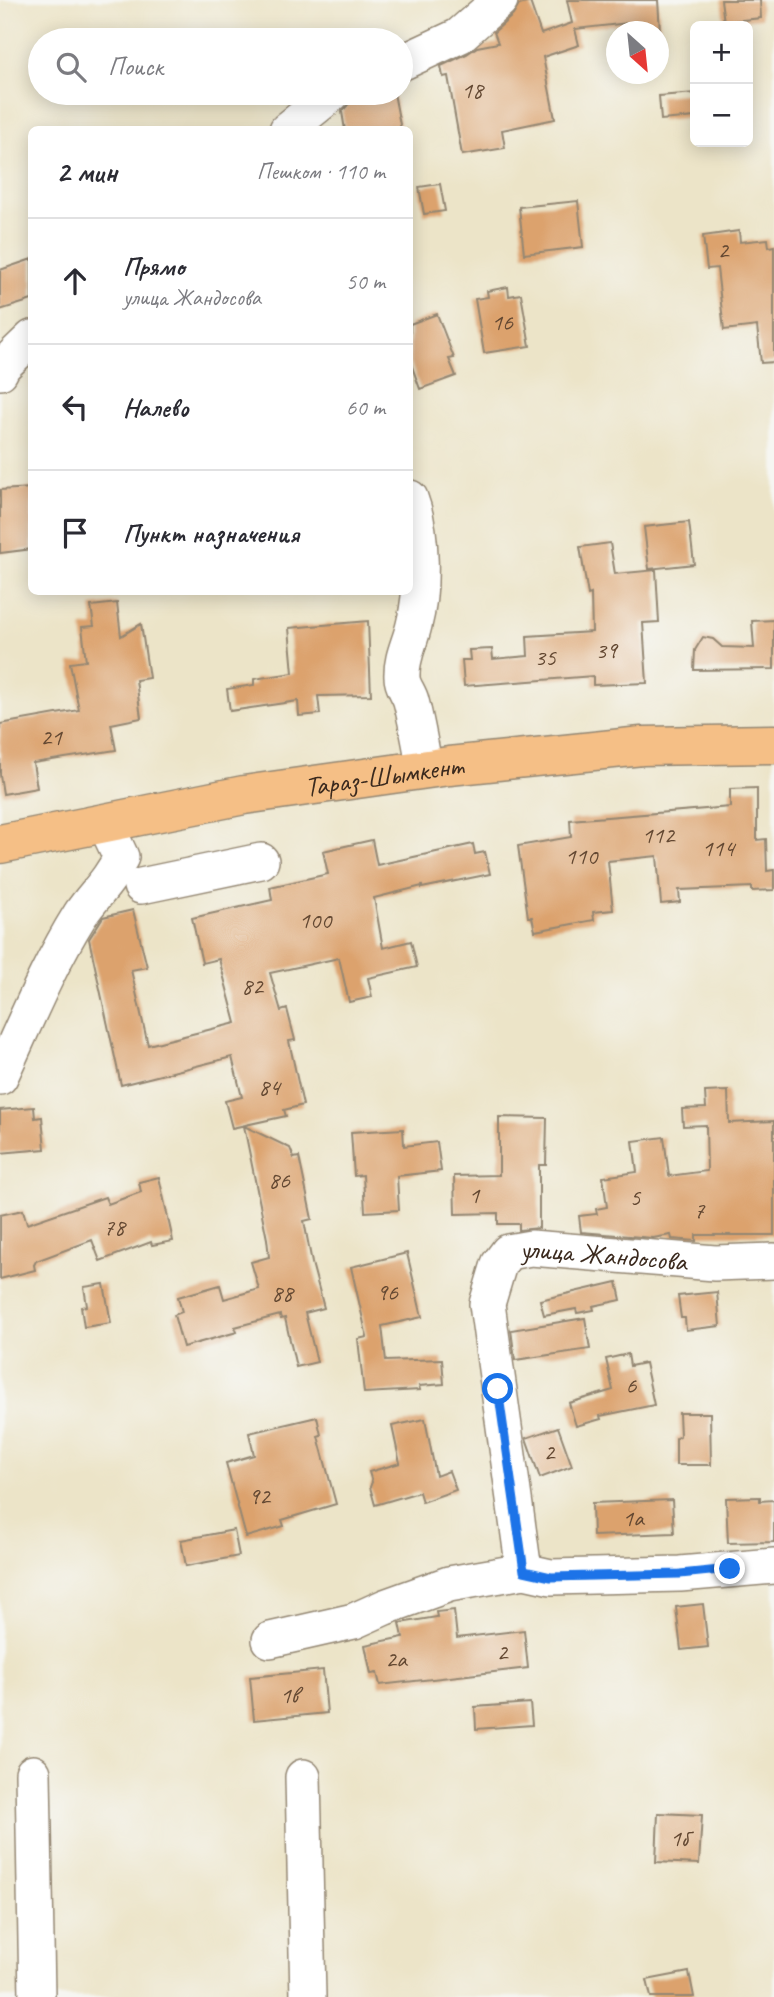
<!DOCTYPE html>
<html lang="ru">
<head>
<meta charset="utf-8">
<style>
  :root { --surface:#fff; --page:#f2f2f3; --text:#2b2b33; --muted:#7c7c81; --line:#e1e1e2 }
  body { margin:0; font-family:Caveat,sans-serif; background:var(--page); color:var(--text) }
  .controls { position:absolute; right:21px; top:21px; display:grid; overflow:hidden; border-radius:10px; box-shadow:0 4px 18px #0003 }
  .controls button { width:63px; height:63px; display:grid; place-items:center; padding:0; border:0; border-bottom:2px solid var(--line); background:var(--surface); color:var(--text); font:35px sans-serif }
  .compass { position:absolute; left:606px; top:21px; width:63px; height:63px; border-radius:50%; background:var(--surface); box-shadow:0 4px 18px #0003; rotate:153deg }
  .stop { position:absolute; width:21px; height:21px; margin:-16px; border:5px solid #1a73e8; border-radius:50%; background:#fff }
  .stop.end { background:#1a73e8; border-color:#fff; box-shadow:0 2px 7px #0008 }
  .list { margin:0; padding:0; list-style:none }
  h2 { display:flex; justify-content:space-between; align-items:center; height:91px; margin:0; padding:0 28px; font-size:30px }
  h2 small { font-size:23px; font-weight:400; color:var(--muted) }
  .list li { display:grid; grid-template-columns:46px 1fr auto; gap:21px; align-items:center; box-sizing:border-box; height:126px; padding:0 28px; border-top:2px solid var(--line) }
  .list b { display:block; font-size:26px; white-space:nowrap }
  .list p { margin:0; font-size:23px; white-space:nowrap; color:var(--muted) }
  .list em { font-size:23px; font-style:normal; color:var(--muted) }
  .icon { flex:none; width:38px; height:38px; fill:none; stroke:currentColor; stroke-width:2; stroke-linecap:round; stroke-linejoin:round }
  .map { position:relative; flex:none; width:774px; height:1997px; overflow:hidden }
  .search { position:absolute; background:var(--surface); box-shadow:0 4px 18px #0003; left:28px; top:28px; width:385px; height:77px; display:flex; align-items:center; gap:18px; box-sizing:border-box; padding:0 24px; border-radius:38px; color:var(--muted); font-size:26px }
  .panel { position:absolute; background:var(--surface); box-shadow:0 4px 18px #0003; left:28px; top:126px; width:385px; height:469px; border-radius:10px }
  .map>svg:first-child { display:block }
  .building { fill:#dca26d }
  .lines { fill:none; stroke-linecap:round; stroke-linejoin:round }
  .minor-casing { stroke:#948773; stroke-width:38 }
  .major-casing { stroke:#948773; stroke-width:41 }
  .minor { stroke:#fff; stroke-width:35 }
  .major { stroke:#f5bf86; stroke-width:38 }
  .route { stroke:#1a73e8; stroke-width:9 }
  .labels { text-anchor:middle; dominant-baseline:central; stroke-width:7; stroke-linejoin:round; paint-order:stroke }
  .number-label { font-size:24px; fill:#634832 }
  .street-label { font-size:28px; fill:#3b2a1e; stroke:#f6f6f2 }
</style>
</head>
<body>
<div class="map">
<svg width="774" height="1997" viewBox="0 0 774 1997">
  <rect width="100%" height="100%" fill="#f6f6f2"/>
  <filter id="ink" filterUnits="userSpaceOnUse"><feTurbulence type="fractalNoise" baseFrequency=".0143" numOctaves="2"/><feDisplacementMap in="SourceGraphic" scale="14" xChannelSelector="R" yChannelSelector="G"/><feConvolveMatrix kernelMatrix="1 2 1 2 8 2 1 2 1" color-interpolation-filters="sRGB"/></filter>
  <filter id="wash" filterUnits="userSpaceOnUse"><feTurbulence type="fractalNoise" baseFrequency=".00686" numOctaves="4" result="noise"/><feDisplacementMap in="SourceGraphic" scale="28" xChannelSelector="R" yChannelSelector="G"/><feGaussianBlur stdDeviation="1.57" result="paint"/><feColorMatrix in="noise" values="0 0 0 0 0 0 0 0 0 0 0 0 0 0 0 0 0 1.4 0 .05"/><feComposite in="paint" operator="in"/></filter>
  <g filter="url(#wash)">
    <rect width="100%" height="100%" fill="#ece4c8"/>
    <g id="blocks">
      <path class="building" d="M567 0H658L660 32H629L628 23 575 29 579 45 543 57 555 119 502 130 505 148 462 155 448 76 443 77 441 66 467 54 477 47 498 43 494 32 513 15 519 5 530 2 541 34 572 23Z
        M721 0H760L761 18 724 22Z
        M365 93H394L401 130H345L342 112 351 101 352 95Z
        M695 93V117L661 120 659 96Z
        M440 184 445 211 424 214 419 187Z
        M578 201 583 247 524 254 519 207Z
        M739 231 740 242 768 239 769 247 774 246V362L761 363 757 326 724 330 717 268 707 269 703 236Z
        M32 259V300L0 310V270Z
        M508 287 509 296 521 294 530 346 484 353 475 299 488 297 487 291Z
        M437 314 454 358 449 359 456 376 420 389 410 361V324Z
        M32 488V549L0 553V490Z
        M689 522 694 564 649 569 644 527Z
        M610 543 615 574 656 570 659 622 643 623 647 683 593 685V676L464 686 462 660H470L469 650 492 649 493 659 528 656 527 636 592 632 591 594 588 595 580 547Z
        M117 603 121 636 141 624 149 678 136 680 141 718 111 724 116 750 33 763 37 788 3 794 0 775V724L79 710 70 663 86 661 82 627 94 626 91 606Z
        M774 620V669L694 670 695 650 703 637 713 639 722 647 754 648 752 621Z
        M368 621 371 695 318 696 320 714 299 716 298 701 230 711 227 689 254 685V679L293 673 289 628Z
        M757 788V840L766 839 767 871 774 870V890L752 891V887L679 890 680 902 661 904 657 856 608 861 613 910 593 912 594 920 535 931 532 917H528L518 846 571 837 570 820 730 807V789Z
        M372 840 377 865 473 844 475 854 485 852 490 874 422 888V886L374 898 383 948 411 941 417 967 368 978 372 997 349 1002 339 958 270 973 281 1011 287 1009 295 1040 289 1041 303 1105 284 1110 286 1116 232 1128 225 1101 242 1097 232 1057 121 1085 89 939 103 917 133 910 147 967 131 970 148 1045 236 1023 219 959 202 963 192 918 272 900 270 887 328 874 323 851Z
        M728 1091 729 1123 774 1121V1235H696V1241L672 1239 671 1235 653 1238 581 1232 579 1216 597 1214 596 1209 607 1207 603 1177 637 1172 633 1141 664 1137 669 1176 707 1171 706 1125 683 1126 682 1109 706 1108 705 1092Z
        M34 1107 35 1118 42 1117 45 1149 0 1153V1110Z
        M499 1117 547 1118 546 1165H539V1228L519 1230V1224H498V1213L455 1214 454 1176 499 1175Z
        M244 1126 290 1148 294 1158 299 1157 312 1219 304 1221 312 1263 324 1308 305 1313 317 1362 296 1367 285 1318 281 1319 280 1315 235 1327 237 1332 183 1347 174 1315 182 1312 178 1297 220 1285 224 1299 259 1289 251 1262 269 1257 267 1239Z
        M403 1129 404 1146 437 1142 441 1171 397 1176 399 1210 365 1212 363 1175 354 1176 351 1132Z
        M159 1177 173 1241 152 1245 151 1242 100 1261 92 1240 36 1261 34 1265 35 1270 0 1279V1215L23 1210 27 1224 105 1197 108 1204 141 1192 139 1182Z
        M407 1253 422 1317 382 1326 386 1361 442 1359 444 1384 419 1386 420 1390 364 1393 358 1339 367 1337 351 1267Z
        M617 1282 621 1300 593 1306 594 1310 577 1313 576 1309 544 1315 540 1300Z
        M104 1284 111 1323 84 1327 81 1307 87 1306 84 1287Z
        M717 1292 720 1326 686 1330 685 1318H681L678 1296Z
        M585 1318 590 1349 515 1360 511 1330Z
        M628 1354 630 1366 645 1363 654 1405 600 1416 601 1419 576 1426 569 1403 613 1390 606 1359Z
        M679 1413H710L711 1465H676V1438L680 1436Z
        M317 1417 321 1435 318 1436 336 1504 282 1520 284 1526 246 1537 226 1463 254 1455 249 1433Z
        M425 1419 436 1476 449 1471 456 1490 422 1502 419 1492 375 1505 370 1487 372 1482 369 1472 400 1463 392 1426Z
        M558 1427 572 1466 540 1478 526 1438Z
        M760 1497V1501L774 1500V1542L728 1543 726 1498Z
        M672 1500 674 1533 593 1536 592 1503Z
        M234 1530 239 1556 186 1566 181 1540Z
        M703 1604 708 1647 681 1650 676 1607Z
        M454 1610 457 1638 524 1630 528 1668 380 1685 377 1673 371 1674 365 1645 403 1637 400 1623 437 1617 436 1612Z
        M323 1670 327 1713 254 1720 250 1677Z
        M530 1703 532 1725 476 1729 475 1707Z
        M658 1813 702 1815 699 1864 656 1862Z
        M689 1972 694 1997H651L647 1980Z"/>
    </g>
  </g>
  <g filter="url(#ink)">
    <use href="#blocks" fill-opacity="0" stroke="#948773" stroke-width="2"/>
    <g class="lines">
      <g class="minor-casing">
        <g id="minor">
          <path d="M401 63 459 36 500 0"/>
          <path d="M287 130 333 93"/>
          <path d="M0 372 3 366 32 338"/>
          <path d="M410 498C423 532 423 591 414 625 410 643 401 658 402 677 402 686 409 693 411 701 417 724 421 747 425 770"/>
          <path d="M141 886 261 861"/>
          <path d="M0 1077C25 1023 48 966 80 915 94 894 109 883 121 857L105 823"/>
          <path id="s1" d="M524 1571 487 1304 499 1264 508 1252 531 1248 715 1263 774 1261"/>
          <path d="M270 1640 354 1621 385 1607 449 1584 524 1571 551 1577 680 1574 774 1566"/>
          <path d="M33 1773 37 1997"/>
          <path d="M303 1777 308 1997"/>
        </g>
      </g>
      <g class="major-casing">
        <g id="major">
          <path id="s2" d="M0 844 244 795 449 766 642 746 774 744"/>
        </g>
      </g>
      <use href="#minor" class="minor"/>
      <use href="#major" class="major"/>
    </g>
  </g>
  <g class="lines" filter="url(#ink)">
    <path class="route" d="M498 1389 524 1571 551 1577 680 1574 730 1569"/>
  </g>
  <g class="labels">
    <g class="number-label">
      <text x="472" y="90">18</text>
      <text x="723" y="250">2</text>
      <text x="502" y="322">16</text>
      <text x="606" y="650">39</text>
      <text x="545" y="657">35</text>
      <text x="51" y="737">21</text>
      <text x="658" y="835">112</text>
      <text x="718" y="848">114</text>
      <text x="581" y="856">110</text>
      <text x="315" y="920">100</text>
      <text x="252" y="986">82</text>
      <text x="269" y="1087">84</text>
      <text x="279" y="1180">86</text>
      <text x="474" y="1195">1</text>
      <text x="635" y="1197">5</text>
      <text x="699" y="1210">7</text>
      <text x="114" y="1227">78</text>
      <text x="387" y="1292">96</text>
      <text x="282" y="1293">88</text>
      <text x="631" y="1385">6</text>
      <text x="549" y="1452">2</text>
      <text x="259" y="1496">92</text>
      <text x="633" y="1518">1а</text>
      <text x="502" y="1652">2</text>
      <text x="396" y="1659">2а</text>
      <text x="289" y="1695">1в</text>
      <text x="679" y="1838">1б</text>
    </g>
    <g class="street-label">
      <text stroke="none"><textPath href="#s2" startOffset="390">Тараз-Шымкент</textPath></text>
      <text stroke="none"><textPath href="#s1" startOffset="422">улица Жандосова</textPath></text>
    </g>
  </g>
</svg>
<div class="controls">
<button>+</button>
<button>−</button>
</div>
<svg class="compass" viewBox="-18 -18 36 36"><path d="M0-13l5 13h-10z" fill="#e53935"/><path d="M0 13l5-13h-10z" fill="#7c7c81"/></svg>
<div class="stop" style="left:498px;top:1389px"></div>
<div class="stop end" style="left:730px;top:1569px"></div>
<div class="search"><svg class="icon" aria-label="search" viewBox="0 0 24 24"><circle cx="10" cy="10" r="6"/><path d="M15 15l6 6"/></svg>Поиск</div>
<section class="panel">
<h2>2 мин<small>Пешком · 110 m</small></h2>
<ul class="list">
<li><svg class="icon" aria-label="ahead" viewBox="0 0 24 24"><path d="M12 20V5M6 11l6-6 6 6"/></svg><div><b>Прямо</b><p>улица Жандосова</p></div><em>50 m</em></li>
<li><svg class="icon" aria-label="left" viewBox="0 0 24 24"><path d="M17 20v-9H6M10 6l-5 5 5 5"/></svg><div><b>Налево</b></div><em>60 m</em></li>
<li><svg class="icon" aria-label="arrive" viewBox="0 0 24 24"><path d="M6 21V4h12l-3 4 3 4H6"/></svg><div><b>Пункт назначения</b></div></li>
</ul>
</section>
</div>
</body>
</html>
